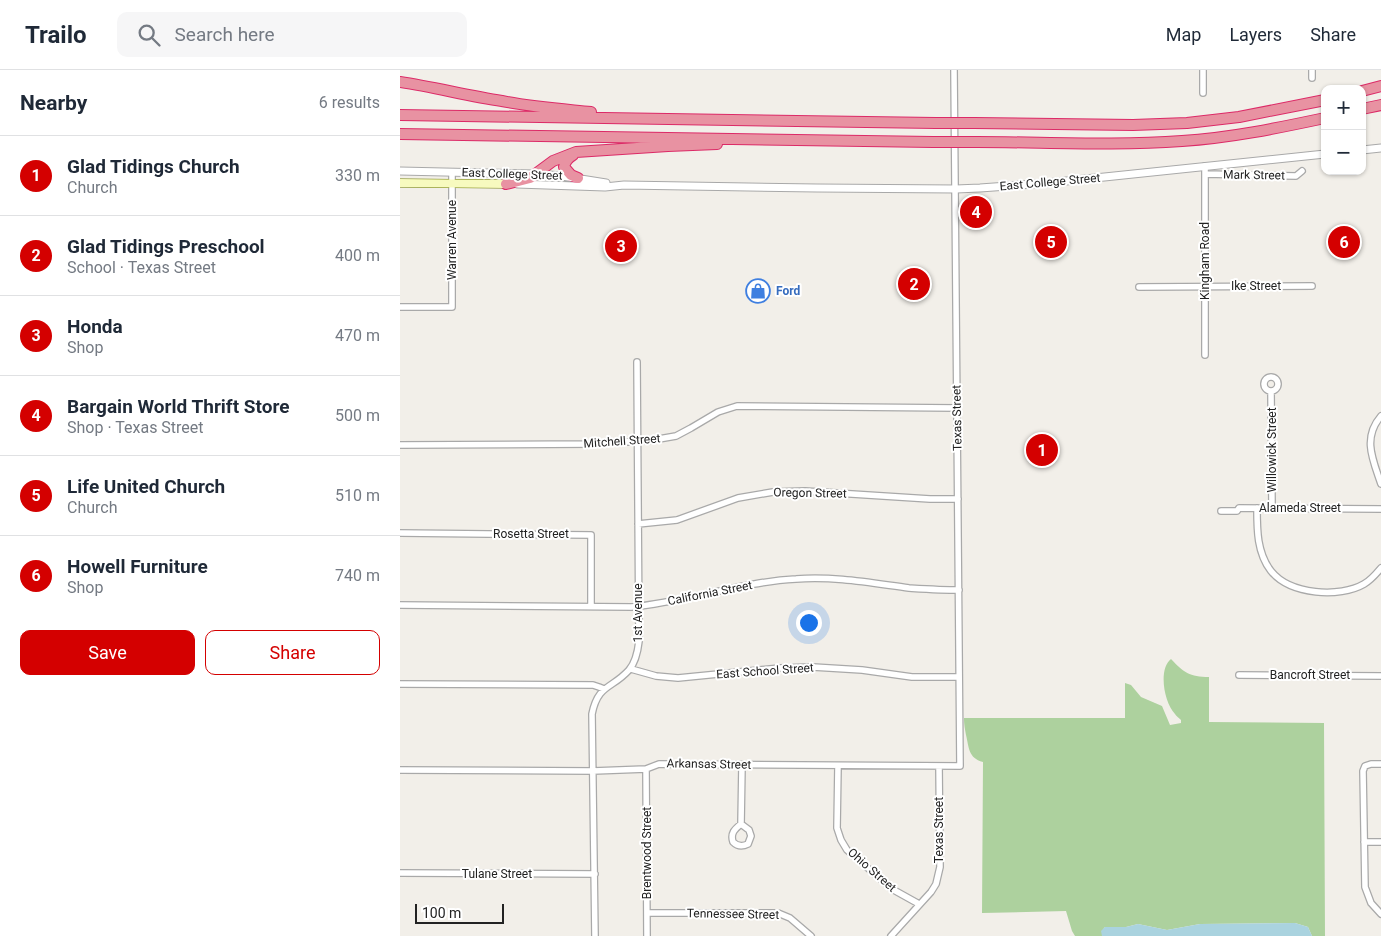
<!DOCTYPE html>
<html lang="en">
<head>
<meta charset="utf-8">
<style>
  :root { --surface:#fff; --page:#f6f6f7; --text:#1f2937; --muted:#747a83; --line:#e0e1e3; --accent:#d40000 }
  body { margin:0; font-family:Roboto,sans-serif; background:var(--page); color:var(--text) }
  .controls { position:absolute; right:15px; top:15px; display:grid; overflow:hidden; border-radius:10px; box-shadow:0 1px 4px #0004 }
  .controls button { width:45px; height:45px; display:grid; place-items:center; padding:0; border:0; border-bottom:1px solid var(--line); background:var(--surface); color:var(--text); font:25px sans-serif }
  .scale { position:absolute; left:15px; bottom:12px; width:89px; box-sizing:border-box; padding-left:5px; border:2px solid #222; border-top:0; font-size:14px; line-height:18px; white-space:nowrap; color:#222; -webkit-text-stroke:4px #fff; paint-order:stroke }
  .you { position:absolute; left:408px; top:552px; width:18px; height:18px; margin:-12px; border:4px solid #fff; border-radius:50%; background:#1a73e8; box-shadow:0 0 0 8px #1a73e833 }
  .badge { display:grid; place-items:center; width:32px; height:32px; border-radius:50%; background:var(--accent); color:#fff; font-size:16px; font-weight:700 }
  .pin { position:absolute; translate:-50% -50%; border:2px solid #fff; box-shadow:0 1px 5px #0006 }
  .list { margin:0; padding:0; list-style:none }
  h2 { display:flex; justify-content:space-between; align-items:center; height:65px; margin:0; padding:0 20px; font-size:21px }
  h2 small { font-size:16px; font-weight:400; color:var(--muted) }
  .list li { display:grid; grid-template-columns:32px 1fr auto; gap:15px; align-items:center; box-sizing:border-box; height:80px; padding:0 20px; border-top:1px solid var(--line) }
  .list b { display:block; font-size:19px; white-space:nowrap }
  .list p { margin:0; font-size:16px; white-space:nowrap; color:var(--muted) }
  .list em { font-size:16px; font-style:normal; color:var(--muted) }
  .actions { display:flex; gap:10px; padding:15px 20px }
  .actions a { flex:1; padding:11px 0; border:1px solid var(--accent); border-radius:10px; text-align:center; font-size:18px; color:var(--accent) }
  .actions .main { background:var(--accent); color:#fff }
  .icon { flex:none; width:28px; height:28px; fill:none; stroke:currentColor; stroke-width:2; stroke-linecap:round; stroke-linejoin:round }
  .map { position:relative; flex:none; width:981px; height:866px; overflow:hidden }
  header { display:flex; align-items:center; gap:30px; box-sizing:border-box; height:70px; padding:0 25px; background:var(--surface); border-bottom:1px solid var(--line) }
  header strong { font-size:24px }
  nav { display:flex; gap:28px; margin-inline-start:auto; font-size:18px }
  .search { width:350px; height:45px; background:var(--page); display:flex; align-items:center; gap:12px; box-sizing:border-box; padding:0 18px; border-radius:10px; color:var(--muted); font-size:19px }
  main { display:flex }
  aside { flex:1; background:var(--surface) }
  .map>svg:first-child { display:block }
  .forest { fill:#add19e }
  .water { fill:#aad3df }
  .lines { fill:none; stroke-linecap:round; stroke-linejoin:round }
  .minor-casing { stroke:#a9a9a9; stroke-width:8 }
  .tertiary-casing { stroke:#a9a9a9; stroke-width:9 }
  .secondary-casing { stroke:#707d05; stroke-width:9 }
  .motorway-casing { stroke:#dc2a67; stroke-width:12 }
  .minor { stroke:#fff; stroke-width:5.5 }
  .tertiary { stroke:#fff; stroke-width:7 }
  .secondary { stroke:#f7fabf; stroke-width:8 }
  .motorway { stroke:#e892a2; stroke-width:10 }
  .motorway-bridge-casing { stroke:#dc2a67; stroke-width:12; stroke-linecap:butt }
  .motorway-bridge { stroke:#e892a2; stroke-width:10 }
  .labels { text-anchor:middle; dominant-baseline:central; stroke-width:4; stroke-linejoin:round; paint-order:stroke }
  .street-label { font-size:12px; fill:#222; stroke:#fff }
  .shop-label { font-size:12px; font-weight:bold; fill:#366cbe; stroke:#fff; text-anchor:start }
</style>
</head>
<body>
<header>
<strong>Trailo</strong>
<div class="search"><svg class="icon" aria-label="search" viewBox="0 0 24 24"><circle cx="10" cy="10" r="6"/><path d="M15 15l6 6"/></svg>Search here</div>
<nav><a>Map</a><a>Layers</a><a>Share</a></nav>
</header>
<main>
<aside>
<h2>Nearby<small>6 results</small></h2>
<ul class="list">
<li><span class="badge">1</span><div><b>Glad Tidings Church</b><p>Church</p></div><em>330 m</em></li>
<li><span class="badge">2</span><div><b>Glad Tidings Preschool</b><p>School · Texas Street</p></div><em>400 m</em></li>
<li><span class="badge">3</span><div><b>Honda</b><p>Shop</p></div><em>470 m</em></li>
<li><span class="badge">4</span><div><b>Bargain World Thrift Store</b><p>Shop · Texas Street</p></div><em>500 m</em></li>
<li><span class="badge">5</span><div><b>Life United Church</b><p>Church</p></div><em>510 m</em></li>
<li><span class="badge">6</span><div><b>Howell Furniture</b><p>Shop</p></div><em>740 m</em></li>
</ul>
<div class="actions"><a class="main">Save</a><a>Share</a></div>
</aside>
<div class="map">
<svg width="981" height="866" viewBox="0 0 981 866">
  <rect width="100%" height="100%" fill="#f2efe9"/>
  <path class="forest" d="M771 589C783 602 790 607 809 607V652L924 653 925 866H912L908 857 895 853 800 854 767 860 738 854 726 857H705L702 861V866H675L672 861 666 841 582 843 583 692C568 688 569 677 566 665 565 659 564 655 564 648H725V613L731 615 741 627 762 636 770 655 781 653V650C779 648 776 646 775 644 764 633 758 599 771 589Z"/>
  <path class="water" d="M895 853 908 857 912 866H702L701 861 705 857H726L738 854 767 860 800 854Z"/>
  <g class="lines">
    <g class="minor-casing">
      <path id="minor" d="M803 0V23
        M912 0V8
        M805 96V285
        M805 104 896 106 902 101
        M739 217 912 216
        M0 237H52V102
        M864 314a7 7 0 1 1 14 0a7 7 0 1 1-14 0Z
        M871 322 872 438
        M981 346C962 368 973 390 981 414
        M0 375 193 374 253 370 276 366 291 358 318 342 337 336 557 338
        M857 438C857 460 857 483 871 501 890 525 940 528 964 514 971 510 976 504 981 498
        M821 441H837L839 438 981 439
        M238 454 277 450 338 428 373 422 405 421 530 429H558
        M0 463 191 465V536
        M0 535 231 537C287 532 340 512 396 509 434 506 471 513 509 518 526 519 542 520 559 520
        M231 599 256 606 278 608 380 598 413 597 462 600 512 607H559
        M839 605 981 606
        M0 614 193 615 199 617 204 619
        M981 694H971L965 696 963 701 965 817 971 833 981 844
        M438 696 437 758 441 770 447 780 492 819 519 834
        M246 699 247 866
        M0 700 193 701 246 699 259 694 560 696 554 0
        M341 754 349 760 351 766 348 774C342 777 337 776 333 772 330 763 335 759 341 754Z
        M341 754 342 695
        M964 772H981
        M0 803 195 804
        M247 843H378L390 848 411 866
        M195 866 192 644C198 614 212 619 229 600 235 593 238 580 239 571L237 292
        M491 866 531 822 536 814 540 797 539 696"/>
    </g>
    <g class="tertiary-casing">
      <path id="tertiary" d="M962 80 981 78
        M0 101 136 104 162 106 206 113
        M117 114 205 117 224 115 417 118 556 119 580 118 647 113 925 84"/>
    </g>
    <g class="secondary-casing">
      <path id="secondary" d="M0 113 106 114"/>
    </g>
    <g class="motorway-casing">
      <path id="motorway" d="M0 12C34 17 68 26 102 31 132 37 161 39 191 42
        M962 21 981 16
        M962 39 981 35
        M0 45 536 53
        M574 53 733 55 787 53 839 47 925 30
        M0 64 533 72
        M577 72C645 72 714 76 782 71 830 68 878 58 925 48
        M173 85C168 88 165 91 164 97L171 105 178 108
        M106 114 130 108 153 91 176 82 268 76 317 74"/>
    </g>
    <use href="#minor" class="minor"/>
    <use href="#tertiary" class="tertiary"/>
    <use href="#secondary" class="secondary"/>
    <use href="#motorway" class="motorway"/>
    <g class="motorway-bridge-casing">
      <path id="motorway-bridge" d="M536 53H574
        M533 72H577"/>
    </g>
    <use href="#motorway-bridge" class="motorway-bridge"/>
  </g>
  <defs>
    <g id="shop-ring" transform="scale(1.25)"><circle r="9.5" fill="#fff" stroke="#3f7fe0" stroke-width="1.5"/><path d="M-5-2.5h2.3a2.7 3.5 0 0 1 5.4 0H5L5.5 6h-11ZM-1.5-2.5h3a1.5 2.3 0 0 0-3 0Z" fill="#3f7fe0"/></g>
  </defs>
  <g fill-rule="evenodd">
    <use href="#shop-ring" x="358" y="221"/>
  </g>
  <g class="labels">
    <g class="street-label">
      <text transform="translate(112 104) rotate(2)">East College Street</text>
      <text transform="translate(854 105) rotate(1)">Mark Street</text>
      <text transform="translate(650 112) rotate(-5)">East College Street</text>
      <text transform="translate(52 170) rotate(-90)">Warren Avenue</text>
      <text transform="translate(805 191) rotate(-90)">Kingham Road</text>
      <text x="856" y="216">Ike Street</text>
      <text transform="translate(557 348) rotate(-91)">Texas Street</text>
      <text transform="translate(222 371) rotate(-4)">Mitchell Street</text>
      <text transform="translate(872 380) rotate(-90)">Willowick Street</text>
      <text transform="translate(410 423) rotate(1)">Oregon Street</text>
      <text x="900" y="438">Alameda Street</text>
      <text x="131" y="464">Rosetta Street</text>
      <text transform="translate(310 523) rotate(-11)">California Street</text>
      <text transform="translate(238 543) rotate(-90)">1st Avenue</text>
      <text transform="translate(365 601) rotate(-4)">East School Street</text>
      <text x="910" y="605">Bancroft Street</text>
      <text transform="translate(309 694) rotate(1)">Arkansas Street</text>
      <text transform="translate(539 760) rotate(-90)">Texas Street</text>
      <text transform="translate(247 783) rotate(-90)">Brentwood Street</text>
      <text transform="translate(472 800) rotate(41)">Ohio Street</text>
      <text x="97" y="804">Tulane Street</text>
      <text transform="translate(333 844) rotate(1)">Tennessee Street</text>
    </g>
    <g class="shop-label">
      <text x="376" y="221">Ford</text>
    </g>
  </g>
</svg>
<div class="controls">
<button>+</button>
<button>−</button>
</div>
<div class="scale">100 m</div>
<div class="you"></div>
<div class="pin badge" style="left:642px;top:380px">1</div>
<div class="pin badge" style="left:514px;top:214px">2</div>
<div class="pin badge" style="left:221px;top:176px">3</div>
<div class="pin badge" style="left:576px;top:142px">4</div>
<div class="pin badge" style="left:651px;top:172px">5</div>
<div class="pin badge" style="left:944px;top:172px">6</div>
</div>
</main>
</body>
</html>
